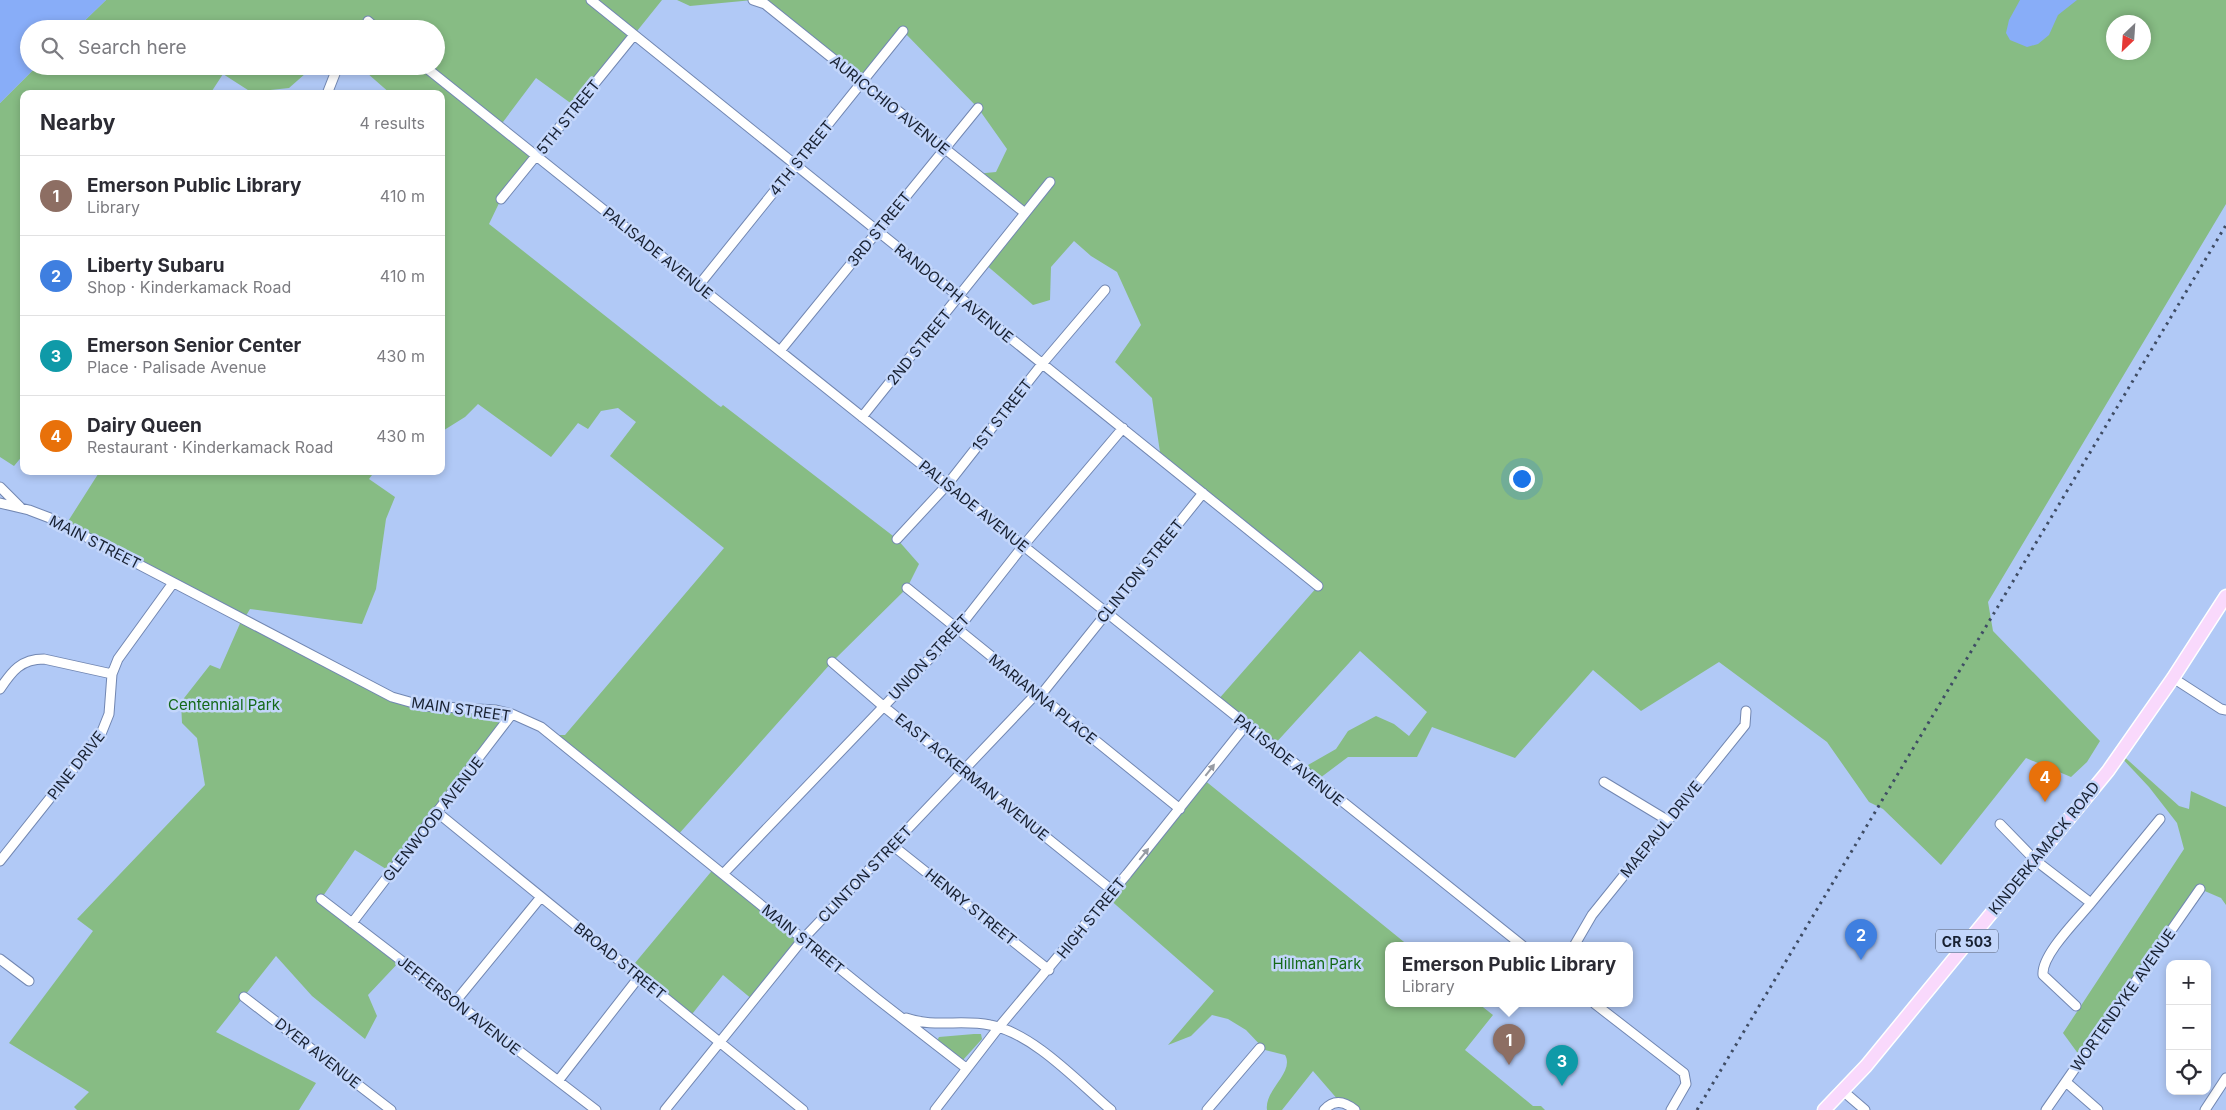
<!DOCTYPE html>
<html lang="en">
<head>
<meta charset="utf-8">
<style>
  :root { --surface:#fff; --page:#f2f2f3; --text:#2b2b33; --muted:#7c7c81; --line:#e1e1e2; --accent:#db2777 }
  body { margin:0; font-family:Inter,sans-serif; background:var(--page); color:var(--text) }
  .controls { position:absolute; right:15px; bottom:15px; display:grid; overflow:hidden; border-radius:10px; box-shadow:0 2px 8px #0003 }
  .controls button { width:45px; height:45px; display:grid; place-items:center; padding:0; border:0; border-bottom:1px solid var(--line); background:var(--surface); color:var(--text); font:25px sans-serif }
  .compass { position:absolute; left:2106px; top:15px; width:45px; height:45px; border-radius:50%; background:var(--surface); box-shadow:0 2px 8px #0003; rotate:205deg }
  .you { position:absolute; left:1521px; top:478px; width:18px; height:18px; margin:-12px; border:4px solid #fff; border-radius:50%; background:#1a73e8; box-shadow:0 0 0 8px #1a73e833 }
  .badge { display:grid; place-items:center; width:32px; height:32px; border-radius:50%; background:var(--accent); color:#fff; font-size:16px; font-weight:700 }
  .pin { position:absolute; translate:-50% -41px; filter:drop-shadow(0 1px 2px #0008) }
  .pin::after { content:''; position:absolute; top:26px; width:18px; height:15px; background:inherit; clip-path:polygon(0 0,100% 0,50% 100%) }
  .popup { position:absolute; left:1385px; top:942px; width:248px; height:65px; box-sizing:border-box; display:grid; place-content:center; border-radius:10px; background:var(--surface); filter:drop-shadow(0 1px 4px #0005); font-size:16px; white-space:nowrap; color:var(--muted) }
  .popup b { font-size:19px; color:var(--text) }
  .popup::after { content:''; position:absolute; left:50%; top:100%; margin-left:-10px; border:10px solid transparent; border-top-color:var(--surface) }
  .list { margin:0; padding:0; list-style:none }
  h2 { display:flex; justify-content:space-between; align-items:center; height:65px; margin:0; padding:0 20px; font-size:21px }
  h2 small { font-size:16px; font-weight:400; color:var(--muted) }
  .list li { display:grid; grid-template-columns:32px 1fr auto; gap:15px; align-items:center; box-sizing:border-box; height:80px; padding:0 20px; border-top:1px solid var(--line) }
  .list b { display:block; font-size:19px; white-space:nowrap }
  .list p { margin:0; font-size:16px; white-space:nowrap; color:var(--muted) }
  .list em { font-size:16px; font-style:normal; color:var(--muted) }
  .icon { flex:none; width:28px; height:28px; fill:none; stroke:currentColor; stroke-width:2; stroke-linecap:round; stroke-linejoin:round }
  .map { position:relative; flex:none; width:2226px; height:1110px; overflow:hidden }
  .search { position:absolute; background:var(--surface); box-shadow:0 2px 8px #0003; left:20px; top:20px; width:425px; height:55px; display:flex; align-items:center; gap:12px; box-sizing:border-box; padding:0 18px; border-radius:28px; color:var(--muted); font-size:19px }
  .panel { position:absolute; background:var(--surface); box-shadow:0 2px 8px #0003; left:20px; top:90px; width:425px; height:385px; border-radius:10px }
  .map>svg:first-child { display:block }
  .green { fill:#87bc84; fill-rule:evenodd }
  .water { fill:#88adf8 }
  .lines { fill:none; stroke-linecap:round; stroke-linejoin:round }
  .minor-casing { stroke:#7287b2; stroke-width:11 }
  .primary-casing { stroke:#fff; stroke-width:15 }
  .minor { stroke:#fff; stroke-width:9 }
  .primary { stroke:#f9d9fc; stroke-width:12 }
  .rail { stroke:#3f4c64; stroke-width:3; stroke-dasharray:2.5 5; stroke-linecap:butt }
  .oneway { fill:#979ba3 }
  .labels { text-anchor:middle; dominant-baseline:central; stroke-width:5; stroke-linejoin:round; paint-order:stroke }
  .shield { fill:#c3d6fb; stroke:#4b576e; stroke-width:1 }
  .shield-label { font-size:14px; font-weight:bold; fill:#182132 }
  .street-label { font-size:15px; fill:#182132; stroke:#c3d6fb }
  .park-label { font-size:15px; fill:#146918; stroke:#c3d6fb }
</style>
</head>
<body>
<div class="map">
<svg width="2226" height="1110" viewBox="0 0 2226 1110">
  <rect width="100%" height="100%" fill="#b1c9f6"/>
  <path class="green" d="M106 0H662L576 107 536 78 500 126 536 156 501 199 489 224 718 405 721 407 723 405 897 539 919 564 907 588 832 662 677 836 553 735H565L724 548 610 456 636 422 618 408 601 411 588 429 578 423 551 457 478 404 465 417 441 432V94H391L359 66H436V29H76Z
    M677 0H2226V204L1988 602 1993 631 2100 741 2087 762 2071 777 2026 758 1941 865 1883 809 1869 802 1827 742 1719 662 1641 711 1593 670 1515 758 1432 727 1417 757H1348L1316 781 1301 769 1336 749 1348 731 1376 716 1394 724 1409 736 1427 712 1360 651 1273 746 1217 701 1318 586 1161 459 1152 398 1115 362 1141 325 1117 272 1091 256 1074 241 1051 267 1050 300 1033 305 985 264 1025 213 975 174 996 172 1007 149 978 108 903 31 861 82 765 4 753 0 690 6ZM2114 22H2144V52H2114Z
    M37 66H314L289 88 251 92 223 74 210 94H24V454L14 466 0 457V103Z
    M100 471H375L369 479 395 497 386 519 376 589 362 624 250 609 244 619 408 703 512 714 391 872 355 850 321 899 401 960 368 995 377 1016 365 1039 312 996 276 956 216 1032 316 1083 299 1110H77L74 1107 89 1092 9 1043 93 931 77 919 205 785 197 738 182 723 181 702 210 665 220 669 242 619 65 526Z
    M2120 753 2179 806 2189 809 2191 791 2226 807V905L2221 898 2200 889 2082 1059 2063 1033 2184 849 2177 823 2149 787 2119 755Z
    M1203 779 1409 946H1389V1004H1479L1493 1015 1465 1050 1533 1106H1541L1545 1110H1356L1339 1101 1313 1071 1282 1110H1267C1264 1090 1295 1072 1285 1055L1265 1050 1246 1030 1228 1019 1212 1015 1191 1036 1168 1045 1214 991 1108 898Z
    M715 867 803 939 753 1000 723 975 689 1018 630 969Z
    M974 1034H981L982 1039 963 1060 937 1041 939 1037Z"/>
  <path class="water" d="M0 0H106L76 29H29V66H37L0 103Z
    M2020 0H2077L2058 15 2049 35 2038 44 2027 47 2010 40 2006 33 2009 20Z"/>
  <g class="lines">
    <g class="minor-casing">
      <path id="minor" d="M591 0 1318 586
        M753 0 765 4 1025 213
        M368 21 377 29
        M424 66 1523 946
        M327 94 338 66
        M501 199 634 35
        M699 285 903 31
        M780 351 978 108
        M862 417 1050 182
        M0 487 20 507
        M0 503 29 510 50 518 392 697 424 706 496 710 512 714 541 727 876 998 966 1068
        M897 539 947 485 1042 364 1105 290
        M907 588 1180 809
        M832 662 883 706 1113 891
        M2173 678 2221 709 2226 710
        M0 689C12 671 21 659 44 659L112 674
        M1040 696 1203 493
        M1604 782 1667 820
        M438 813 803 1110
        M2000 824 2035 860 2091 903 2160 819
        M892 845 1049 970
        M0 861 101 734 109 714 112 674 118 659 173 583
        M723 874 957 630 1023 546 1123 428
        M321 899 596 1110
        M352 923 512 714
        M1574 946 1592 915 1745 725 1746 711
        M0 959 29 981
        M244 997 391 1110
        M455 1002 541 897
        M1595 1004 1684 1073 1686 1084 1671 1110
        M2076 1006 2043 975C2041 955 2078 919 2091 903
        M906 1018C934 1028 962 1019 990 1025 1033 1033 1078 1082 1111 1110
        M558 1081 639 977
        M2066 1082 2098 1110
        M1843 1091 1865 1110
        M665 1110 803 939 1037 693
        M935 1110 999 1027 1127 874 1246 725
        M1207 1110 1260 1048
        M1324 1110C1334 1099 1344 1101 1355 1110
        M2046 1110 2200 889
        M2205 1110 2226 1078"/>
    </g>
    <g class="primary-casing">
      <path id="primary" d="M1824 1110 1866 1066 2108 771 2173 678 2226 596"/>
    </g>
    <use href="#minor" class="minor"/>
    <use href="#primary" class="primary"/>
    <path class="rail" d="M1697 1110 2226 225"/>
  </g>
  <defs><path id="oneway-solid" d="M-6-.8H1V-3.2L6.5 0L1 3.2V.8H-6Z" transform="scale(1.25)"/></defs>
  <g class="oneway">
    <use href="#oneway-solid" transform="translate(1210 770) rotate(-52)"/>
    <use href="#oneway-solid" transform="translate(1144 854) rotate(-51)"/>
  </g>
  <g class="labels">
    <rect class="shield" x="1936" y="929.5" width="62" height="23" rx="4"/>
    <g class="shield-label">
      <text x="1967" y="941">CR 503</text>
    </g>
    <g class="street-label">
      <text transform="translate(890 105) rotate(39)">AURICCHIO AVENUE</text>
      <text transform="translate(568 117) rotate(-51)">5TH STREET</text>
      <text transform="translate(801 158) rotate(-51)">4TH STREET</text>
      <text transform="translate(879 229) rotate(-51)">3RD STREET</text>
      <text transform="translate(658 253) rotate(39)">PALISADE AVENUE</text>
      <text transform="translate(954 293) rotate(39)">RANDOLPH AVENUE</text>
      <text transform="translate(919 347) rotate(-51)">2ND STREET</text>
      <text transform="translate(1002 415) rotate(-52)">1ST STREET</text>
      <text transform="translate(974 506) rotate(39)">PALISADE AVENUE</text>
      <text transform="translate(95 542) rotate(27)">MAIN STREET</text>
      <text transform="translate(1140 571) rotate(-51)">CLINTON STREET</text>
      <text transform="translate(929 657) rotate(-47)">UNION STREET</text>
      <text transform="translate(1043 699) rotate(39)">MARIANNA PLACE</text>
      <text transform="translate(461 709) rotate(8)">MAIN STREET</text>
      <text transform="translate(1289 760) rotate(39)">PALISADE AVENUE</text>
      <text transform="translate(76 765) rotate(-52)">PINE DRIVE</text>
      <text transform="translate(972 777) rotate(39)">EAST ACKERMAN AVENUE</text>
      <text transform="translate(433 819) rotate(-52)">GLENWOOD AVENUE</text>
      <text transform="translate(1661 829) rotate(-51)">MAEPAUL DRIVE</text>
      <text transform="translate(2044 848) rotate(-51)">KINDERKAMACK ROAD</text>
      <text transform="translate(865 874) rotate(-46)">CLINTON STREET</text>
      <text transform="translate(971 907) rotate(39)">HENRY STREET</text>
      <text transform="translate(1091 918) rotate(-51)">HIGH STREET</text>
      <text transform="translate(803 939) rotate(39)">MAIN STREET</text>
      <text transform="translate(620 961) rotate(39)">BROAD STREET</text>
      <text transform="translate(2123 1000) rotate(-55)">WORTENDYKE AVENUE</text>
      <text transform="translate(459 1005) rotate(38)">JEFFERSON AVENUE</text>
      <text transform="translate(318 1053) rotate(38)">DYER AVENUE</text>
    </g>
    <g class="park-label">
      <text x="224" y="704">Centennial Park</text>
      <text x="1317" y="963">Hillman Park</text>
    </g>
  </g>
</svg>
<div class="controls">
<button>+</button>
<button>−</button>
<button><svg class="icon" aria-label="locate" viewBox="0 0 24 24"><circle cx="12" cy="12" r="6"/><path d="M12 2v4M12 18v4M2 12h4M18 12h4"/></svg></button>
</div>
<svg class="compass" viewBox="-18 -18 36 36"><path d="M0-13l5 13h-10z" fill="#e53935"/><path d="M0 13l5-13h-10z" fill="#7c7c81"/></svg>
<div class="you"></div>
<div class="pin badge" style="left:1509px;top:1065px;background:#8d6e63">1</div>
<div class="popup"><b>Emerson Public Library</b>Library</div>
<div class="pin badge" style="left:1861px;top:960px;background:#3f7fe0">2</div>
<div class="pin badge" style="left:1562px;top:1086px;background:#0f9aa8">3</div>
<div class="pin badge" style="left:2045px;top:802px;background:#e8710a">4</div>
<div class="search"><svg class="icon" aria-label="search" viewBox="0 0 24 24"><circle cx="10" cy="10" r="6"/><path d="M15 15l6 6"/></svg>Search here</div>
<section class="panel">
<h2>Nearby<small>4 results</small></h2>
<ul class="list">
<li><span class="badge" style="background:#8d6e63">1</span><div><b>Emerson Public Library</b><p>Library</p></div><em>410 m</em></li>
<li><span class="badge" style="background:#3f7fe0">2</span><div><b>Liberty Subaru</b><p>Shop · Kinderkamack Road</p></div><em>410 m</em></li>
<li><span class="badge" style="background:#0f9aa8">3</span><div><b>Emerson Senior Center</b><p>Place · Palisade Avenue</p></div><em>430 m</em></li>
<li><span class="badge" style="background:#e8710a">4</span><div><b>Dairy Queen</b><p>Restaurant · Kinderkamack Road</p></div><em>430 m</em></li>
</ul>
</section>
</div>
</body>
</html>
